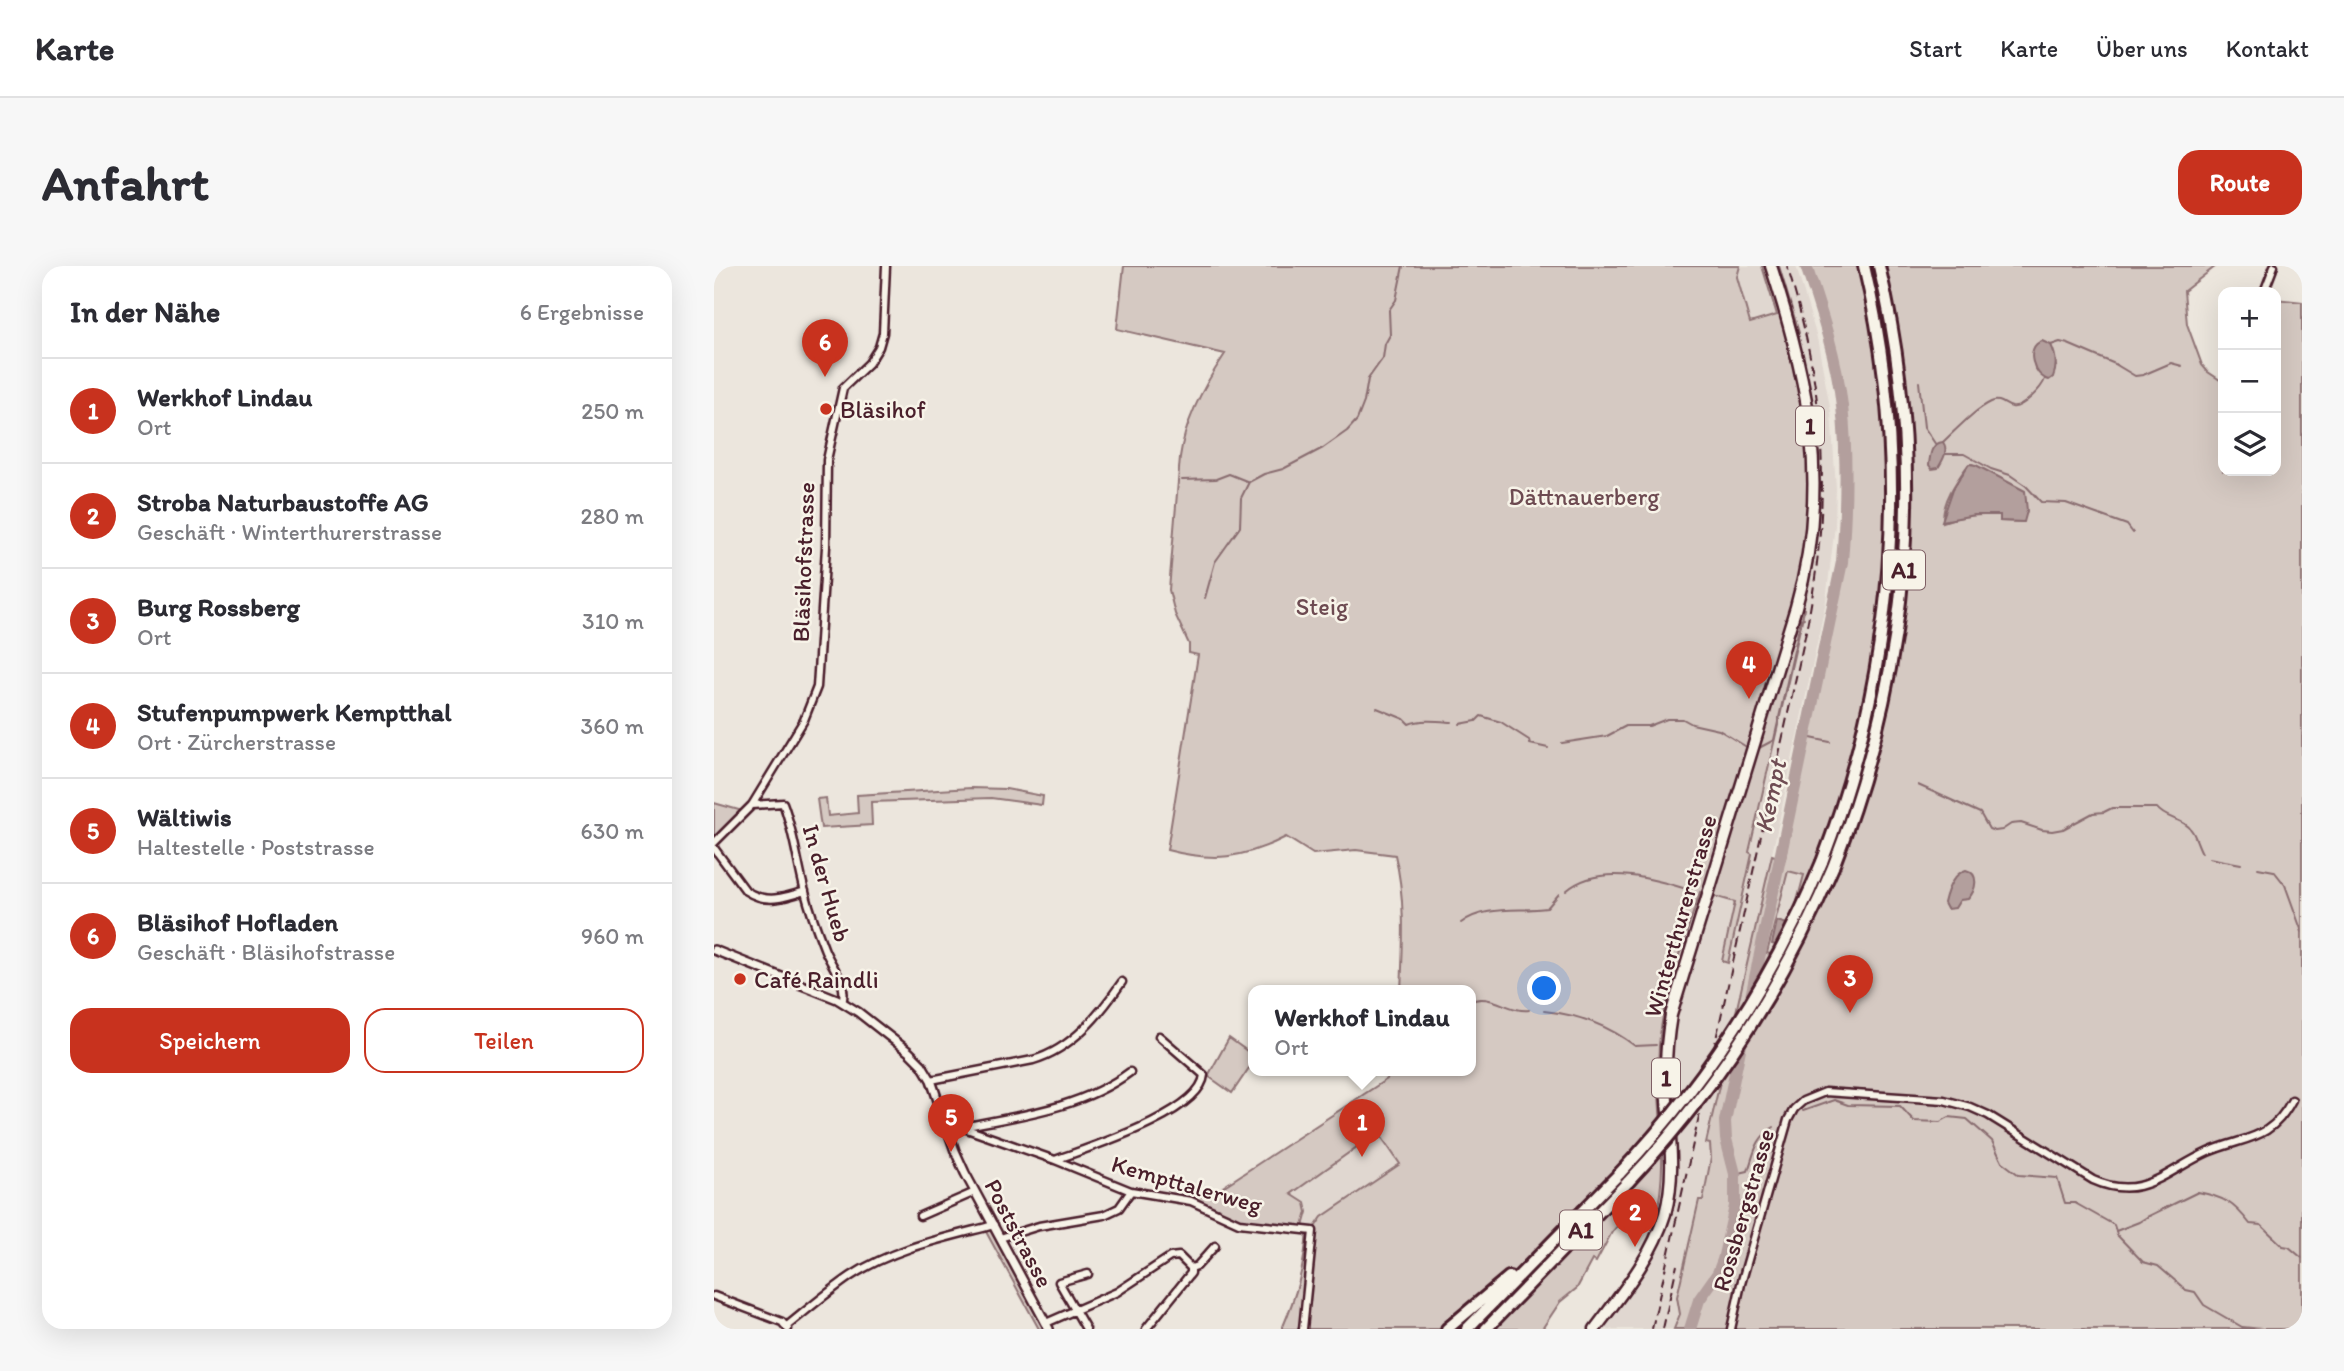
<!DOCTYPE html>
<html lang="de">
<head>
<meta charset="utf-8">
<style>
  :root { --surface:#fff; --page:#f7f7f7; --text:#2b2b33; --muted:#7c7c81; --line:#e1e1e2; --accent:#c8321e }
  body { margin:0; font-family:Itim,sans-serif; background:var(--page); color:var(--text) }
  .controls { position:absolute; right:21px; top:21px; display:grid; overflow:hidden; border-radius:14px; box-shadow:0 7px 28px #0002 }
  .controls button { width:63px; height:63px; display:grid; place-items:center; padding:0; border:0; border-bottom:2px solid var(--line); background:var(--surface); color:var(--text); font:35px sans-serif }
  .you { position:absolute; left:831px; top:723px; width:24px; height:24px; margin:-18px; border:5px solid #fff; border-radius:50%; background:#1a73e8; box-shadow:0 0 0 10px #1a73e833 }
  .badge { display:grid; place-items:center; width:46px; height:46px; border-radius:50%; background:var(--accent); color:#fff; font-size:23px; font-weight:700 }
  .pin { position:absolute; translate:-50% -58px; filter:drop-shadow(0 2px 4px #0008) }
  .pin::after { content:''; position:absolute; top:37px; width:24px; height:21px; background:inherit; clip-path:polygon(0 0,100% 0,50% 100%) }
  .popup { position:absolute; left:534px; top:719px; width:228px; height:91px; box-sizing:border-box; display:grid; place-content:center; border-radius:14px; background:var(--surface); filter:drop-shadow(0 2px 5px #0005); font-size:23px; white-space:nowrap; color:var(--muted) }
  .popup b { font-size:26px; color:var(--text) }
  .popup::after { content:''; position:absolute; left:50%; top:100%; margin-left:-14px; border:14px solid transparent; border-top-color:var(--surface) }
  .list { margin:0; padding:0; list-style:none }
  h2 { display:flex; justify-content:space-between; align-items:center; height:91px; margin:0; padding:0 28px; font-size:30px }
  h2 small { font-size:23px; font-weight:400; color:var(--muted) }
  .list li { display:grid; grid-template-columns:46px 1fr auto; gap:21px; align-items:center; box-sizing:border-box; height:105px; padding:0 28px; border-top:2px solid var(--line) }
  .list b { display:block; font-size:26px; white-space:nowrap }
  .list p { margin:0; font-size:23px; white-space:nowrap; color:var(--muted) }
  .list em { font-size:23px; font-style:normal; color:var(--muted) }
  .actions { display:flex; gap:14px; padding:21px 28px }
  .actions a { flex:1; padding:16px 0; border:2px solid var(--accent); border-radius:21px; text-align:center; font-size:24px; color:var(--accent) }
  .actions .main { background:var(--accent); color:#fff }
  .icon { flex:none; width:38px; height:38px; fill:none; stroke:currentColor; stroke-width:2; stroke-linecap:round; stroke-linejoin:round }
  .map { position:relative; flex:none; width:1588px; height:1063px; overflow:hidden; border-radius:21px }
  header { display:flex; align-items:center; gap:42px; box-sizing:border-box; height:98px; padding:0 35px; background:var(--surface); border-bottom:2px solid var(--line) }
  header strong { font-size:33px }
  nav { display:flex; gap:38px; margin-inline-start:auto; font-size:24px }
  .intro { display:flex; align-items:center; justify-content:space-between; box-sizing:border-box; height:168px; padding:0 42px }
  h1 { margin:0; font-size:49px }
  .button { padding:18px 32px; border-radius:21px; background:var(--accent); color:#fff; font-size:24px; font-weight:700 }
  main { display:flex; gap:42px; padding:0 42px }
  aside { flex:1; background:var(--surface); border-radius:21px; box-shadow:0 7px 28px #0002 }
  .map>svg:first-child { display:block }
  .built { fill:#e0d7d0 }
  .green { fill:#d5c9c2; stroke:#907476; stroke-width:2; fill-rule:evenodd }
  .water { fill:#b39f9d; stroke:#896c6f; stroke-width:2 }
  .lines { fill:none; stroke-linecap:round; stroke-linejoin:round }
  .stream { stroke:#896c6f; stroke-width:2 }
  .river { stroke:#b39f9d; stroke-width:12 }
  .minor-casing { stroke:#4a1f2b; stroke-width:11 }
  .tertiary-casing { stroke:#4a1f2b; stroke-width:12 }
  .primary-casing { stroke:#4a1f2b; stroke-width:15 }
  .motorway-casing { stroke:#4a1f2b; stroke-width:16 }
  .minor { stroke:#f7f3e8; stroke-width:6 }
  .tertiary { stroke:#f7f3e8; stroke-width:7 }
  .primary { stroke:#f7f3e8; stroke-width:10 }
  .motorway { stroke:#f7f3e8; stroke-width:10 }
  .rail { stroke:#4a1f2b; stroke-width:2; stroke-dasharray:10 5; stroke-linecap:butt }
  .motorway-bridge-casing { stroke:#4a1f2b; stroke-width:16; stroke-linecap:butt }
  .motorway-bridge { stroke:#f7f3e8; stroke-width:10 }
  .poi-dot { fill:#c8321e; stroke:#f7f3e8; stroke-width:2.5 }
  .labels { text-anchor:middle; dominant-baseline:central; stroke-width:5; stroke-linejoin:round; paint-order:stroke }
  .shield { fill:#f7f3e8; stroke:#7e5f64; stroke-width:2 }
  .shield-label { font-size:23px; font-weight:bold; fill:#4a1f2b }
  .poi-label { font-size:24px; fill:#4a1f2b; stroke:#f7f3e8; text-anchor:start }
  .park-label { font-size:24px; fill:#6d4a51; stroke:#f7f3e8 }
  .street-label { font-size:24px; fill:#4a1f2b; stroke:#f7f3e8 }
  .water-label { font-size:26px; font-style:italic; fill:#6f4c53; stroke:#f7f3e8 }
</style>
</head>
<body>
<header>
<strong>Karte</strong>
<nav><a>Start</a><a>Karte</a><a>Über uns</a><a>Kontakt</a></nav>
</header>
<div class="intro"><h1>Anfahrt</h1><a class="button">Route</a></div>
<main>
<aside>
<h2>In der Nähe<small>6 Ergebnisse</small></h2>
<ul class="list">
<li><span class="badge">1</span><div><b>Werkhof Lindau</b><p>Ort</p></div><em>250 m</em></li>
<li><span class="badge">2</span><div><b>Stroba Naturbaustoffe AG</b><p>Geschäft · Winterthurerstrasse</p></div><em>280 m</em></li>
<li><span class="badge">3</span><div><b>Burg Rossberg</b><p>Ort</p></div><em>310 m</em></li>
<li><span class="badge">4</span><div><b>Stufenpumpwerk Kemptthal</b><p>Ort · Zürcherstrasse</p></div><em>360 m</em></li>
<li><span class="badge">5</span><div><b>Wältiwis</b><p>Haltestelle · Poststrasse</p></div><em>630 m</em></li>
<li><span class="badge">6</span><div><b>Bläsihof Hofladen</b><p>Geschäft · Bläsihofstrasse</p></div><em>960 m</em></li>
</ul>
<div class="actions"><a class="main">Speichern</a><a>Teilen</a></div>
</aside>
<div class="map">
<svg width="1588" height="1063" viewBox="0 0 1588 1063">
  <rect width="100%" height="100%" fill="#ece6dd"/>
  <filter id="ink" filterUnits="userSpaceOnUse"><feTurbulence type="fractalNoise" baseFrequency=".0143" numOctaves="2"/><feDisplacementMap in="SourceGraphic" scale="14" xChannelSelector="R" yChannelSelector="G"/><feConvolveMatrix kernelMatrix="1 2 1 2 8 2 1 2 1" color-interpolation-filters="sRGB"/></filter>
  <g filter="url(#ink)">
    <path class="built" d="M1026 0H1048L1063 49 1036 57 1023 11Z
      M1062 0H1082L1103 72 1117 146 1122 222 1121 259 1112 335 1040 672 992 876 996 878 997 892 988 935H984L963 1031 966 1048 964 1053 959 1063H881L907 1028 933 1001 948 974 956 951 963 903 957 806 961 761 955 760 993 628 1021 636 1008 695 1014 696 1038 588 1035 587 1088 354 1092 332 1090 331 1100 284 1103 260 1104 215 1103 178 1092 102Z
      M1074 605 1091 609 1069 692 1053 688Z
      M664 865 686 898 608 951 599 965 588 964 593 946 577 928Z"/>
    <path class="green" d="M410 0H1026L1023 11 1036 57 1063 49 1048 0H1057L1086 97 1100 237 1082 341 1090 343 1088 354 1035 586 1038 588 1014 697 1008 695 1021 636 986 626C970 676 949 728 945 780 941 839 956 891 942 950L921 940 898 966 882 996 878 994 863 1022 846 1036 828 1063H568C582 1030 591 1000 593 964H599L608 951 686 898 664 866 577 928 591 937 593 946 588 964 525 957 467 933 473 930H495L673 813 678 805H756V725H687C689 679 692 633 681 589L642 584 599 588 572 571C529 593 499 596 453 584L484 389 475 387V378L461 348 455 324 466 191C471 154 490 119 511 88L403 63Z
      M1095 0H1502L1470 25 1473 58 1488 99 1494 106 1509 116V205H1562V33L1588 36V1063H960L966 1048 963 1031 985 934H989L997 892 996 878 992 877 1058 589 1071 593 1090 473 1124 298 1129 241 1126 176 1132 144 1126 109 1113 56ZM1337 79 1342 100 1321 102 1319 86ZM1258 198 1310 225 1309 256 1286 255 1287 249C1266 248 1248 249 1229 256 1228 236 1242 215 1254 199ZM1074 605 1090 609 1068 692 1053 687Z
      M257 522 292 523 329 530 328 539 277 532 157 536 158 559 107 562 103 533 112 532 114 550 144 547 143 529Z
      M0 537 32 546 0 577Z
      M515 772 540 790 539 796 518 827 494 810Z
      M280 959 335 1063H325L270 962Z"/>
    <path class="water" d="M1328 75 1337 79C1342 89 1343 101 1339 111L1335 114C1319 110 1310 81 1328 75Z
      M1229 176C1235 184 1229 194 1224 202L1218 203 1215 199C1216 189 1217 177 1229 176Z
      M1255 198 1262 199 1311 225 1313 245 1310 256 1286 255V249H1260L1228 255 1239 223Z
      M1252 604C1266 608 1262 624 1254 633L1246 634 1241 642 1233 643 1230 637C1233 624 1239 608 1252 604Z
      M1063 655 1073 658 1066 680 1058 678Z"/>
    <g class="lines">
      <path class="stream" d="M1065 0 1085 67
        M1337 79 1346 76 1354 78 1401 98 1421 110 1429 109 1457 97 1468 100
        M1205 116 1210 161 1222 179
        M1229 176C1243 163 1260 144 1277 136 1287 132 1290 139 1298 141 1308 143 1328 122 1331 113
        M1231 188H1250L1277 203 1296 209 1312 220 1327 236 1352 237 1413 259 1419 267
        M468 214 502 213 515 208 535 216 550 208 569 203 609 182 633 165 643 154 650 136 654 113 669 92 671 78 676 69 675 44 682 34 689 0
        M491 332 501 296 526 261 527 232 535 216
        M1111 357 1117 358
        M663 442 690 453 695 458C707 453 724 455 738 456
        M746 458 762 455 767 450 787 456 815 474 816 478 834 482
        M1092 471 1116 476
        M848 477 893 470 912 460H935L953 453H969L978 458 1005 464 1031 480
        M1045 482 1060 474 1087 353 1090 352
        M1204 519 1266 547 1275 563 1281 565 1288 564 1297 558 1307 557 1328 564 1338 565 1349 563 1379 547 1390 546 1398 542H1443C1452 554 1470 552 1478 565 1482 571 1484 580 1488 587
        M1495 592 1527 598
        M1544 602 1560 605 1571 619 1588 666
        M972 623 976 624
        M852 625C883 598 934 611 969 622
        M747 657C770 639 806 646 833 642L845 628
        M756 736C774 725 796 747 815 744
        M830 745C863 748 895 760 921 780L942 779
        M1089 845 1120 834 1134 839 1186 840 1200 855 1226 856 1235 851 1253 853 1278 875 1288 896 1305 909 1343 912 1351 937H1361L1400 959 1403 969 1429 996 1444 1000 1472 1024 1481 1026 1490 1039 1528 1061 1548 1063
        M1021 908 1034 905C1040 888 1042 871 1060 861
        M1402 965 1425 956 1433 951 1484 926C1510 931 1520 937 1536 958L1547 959 1569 980 1575 981 1588 992"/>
      <path class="river" d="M976 1063 985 1034 1004 1007 1009 994 1021 940V908L1012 873 1011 855 1128 296C1132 244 1134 193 1128 140 1123 93 1107 45 1092 0"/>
      <g class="minor-casing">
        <path id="minor" d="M1550 26 1560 0
          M38 539 69 537C80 566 83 596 91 626 96 645 103 664 110 682 116 699 135 718 128 736
          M0 577 38 539 90 454 103 421 112 281 113 194 129 122 155 97 165 81 169 67 172 0
          M0 582 32 625C52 638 70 632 91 625
          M217 814 319 794C358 783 386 748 408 716
          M232 860 247 861C305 850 368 842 416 806
          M247 861 341 894 417 925 477 935 525 957 599 965 589 1063
          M341 894C373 882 487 847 490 809L445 770
          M206 950 261 926
          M286 972 325 960 390 949 405 942 417 925
          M0 1030 68 1056 74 1063
          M332 1057 403 1026 456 991 465 990 477 1002
          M73 1060C94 1043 115 1025 137 1010 180 982 231 972 280 959
          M372 1063 345 1016 374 1008
          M432 1063 477 1007V1002L483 1000 501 980
          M1017 1063 1027 1018 1074 854 1080 843 1089 835 1111 826 1230 834 1256 841 1274 849 1379 914C1428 936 1452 905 1494 886 1531 870 1556 876 1578 834"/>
      </g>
      <g class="tertiary-casing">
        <path id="tertiary" d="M0 684 123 733 144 746 195 786 208 799 217 814 241 885 251 907 335 1063"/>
      </g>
      <g class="primary-casing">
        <path id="primary" d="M881 1063C908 1027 938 991 951 948 963 906 954 862 952 819 951 796 953 773 957 749L1082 341C1117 220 1095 117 1057 0"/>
      </g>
      <g class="motorway-casing">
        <path id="motorway" d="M1108 596C1181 405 1198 200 1150 0
          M1119 601C1195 406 1214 204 1165 0
          M733 1063 795 1011
          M753 1063 906 907
          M772 1063 915 915"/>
      </g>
      <use href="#minor" class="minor"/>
      <use href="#tertiary" class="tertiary"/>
      <use href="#primary" class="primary"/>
      <use href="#motorway" class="motorway"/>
      <path class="rail" d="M938 1063 1088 384C1118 248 1115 134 1073 0
        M949 1063 963 999"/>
      <g class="motorway-bridge-casing">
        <path id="motorway-bridge" d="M906 907C992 816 1060 712 1108 596
          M915 915C1002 823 1070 718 1119 601"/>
      </g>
      <use href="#motorway-bridge" class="motorway-bridge"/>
    </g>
  </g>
  <g class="poi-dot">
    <circle cx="112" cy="143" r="7"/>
    <circle cx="26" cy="713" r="7"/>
  </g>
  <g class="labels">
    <g class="shield">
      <rect x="1082" y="140.5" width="28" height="39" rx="5"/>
      <rect x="1169" y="284.5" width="42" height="39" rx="5"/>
      <rect x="938" y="792.5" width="28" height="39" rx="5"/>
      <rect x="846" y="944.5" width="42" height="39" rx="5"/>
    </g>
    <g class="shield-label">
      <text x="1096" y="160">1</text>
      <text x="1190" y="304">A1</text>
      <text x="952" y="812">1</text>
      <text x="867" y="964">A1</text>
    </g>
    <g class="poi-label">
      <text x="126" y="143">Bläsihof</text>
      <text x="40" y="713">Café Raindli</text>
    </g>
    <g class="park-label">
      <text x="870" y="230">Dättnauerberg</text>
      <text x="608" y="340">Steig</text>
    </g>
    <g class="street-label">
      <text transform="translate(89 296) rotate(-88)">Bläsihofstrasse</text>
      <text transform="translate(113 617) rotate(74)">In der Hueb</text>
      <text transform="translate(966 650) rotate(-74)">Winterthurerstrasse</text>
      <text transform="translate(473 918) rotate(16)">Kempttalerweg</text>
      <text transform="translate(1029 944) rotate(-74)">Rossbergstrasse</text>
      <text transform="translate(305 967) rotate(62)">Poststrasse</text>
    </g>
    <g class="water-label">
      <text transform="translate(1056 530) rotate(-78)">Kempt</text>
    </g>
  </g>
</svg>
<div class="controls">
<button>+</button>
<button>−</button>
<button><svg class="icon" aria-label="layers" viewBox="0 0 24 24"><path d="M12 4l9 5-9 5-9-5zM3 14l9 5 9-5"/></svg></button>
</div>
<div class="you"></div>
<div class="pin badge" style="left:648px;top:891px">1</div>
<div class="popup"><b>Werkhof Lindau</b>Ort</div>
<div class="pin badge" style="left:921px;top:981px">2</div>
<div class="pin badge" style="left:1136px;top:747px">3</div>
<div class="pin badge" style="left:1035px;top:433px">4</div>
<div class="pin badge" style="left:237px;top:886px">5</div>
<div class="pin badge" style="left:111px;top:111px">6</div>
</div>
</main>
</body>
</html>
